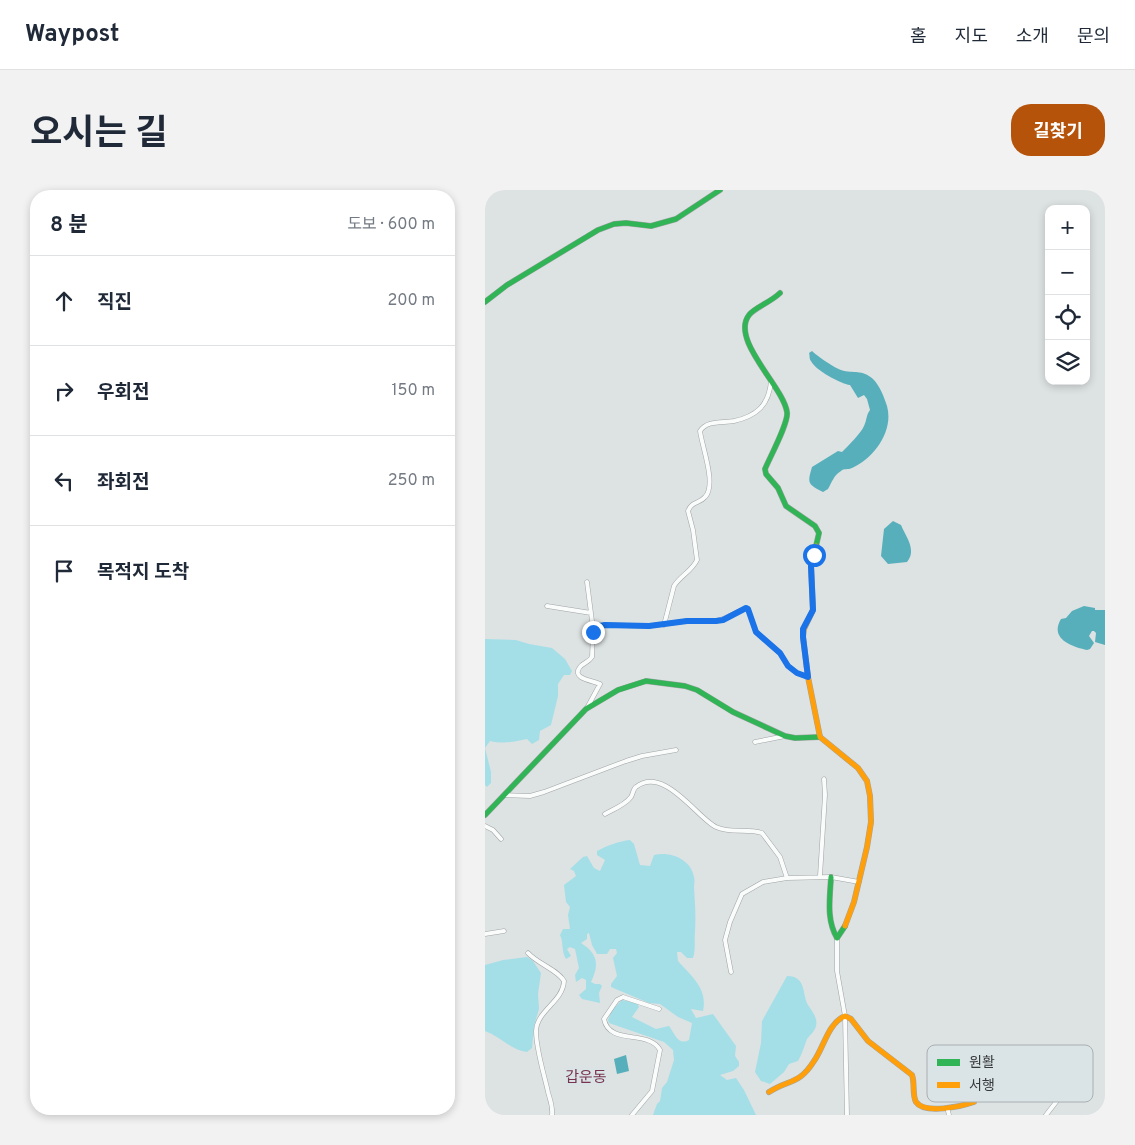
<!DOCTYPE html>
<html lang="ko">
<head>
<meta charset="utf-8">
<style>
  :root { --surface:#fff; --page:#f2f2f3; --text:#1f2937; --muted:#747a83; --line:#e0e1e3; --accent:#b45309 }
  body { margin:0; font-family:Overpass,"Noto Sans KR",sans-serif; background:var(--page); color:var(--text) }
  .controls { position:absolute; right:15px; top:15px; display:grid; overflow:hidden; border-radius:10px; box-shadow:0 2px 8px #0003 }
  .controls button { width:45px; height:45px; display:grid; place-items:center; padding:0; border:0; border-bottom:1px solid var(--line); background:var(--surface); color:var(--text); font:25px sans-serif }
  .stop { position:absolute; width:15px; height:15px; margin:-11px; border:4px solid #1a73e8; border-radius:50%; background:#fff }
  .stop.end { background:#1a73e8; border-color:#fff; box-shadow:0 1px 5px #0008 }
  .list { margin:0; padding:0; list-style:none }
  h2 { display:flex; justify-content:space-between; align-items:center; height:65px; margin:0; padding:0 20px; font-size:21px }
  h2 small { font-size:16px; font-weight:400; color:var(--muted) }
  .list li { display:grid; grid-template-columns:32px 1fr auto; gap:15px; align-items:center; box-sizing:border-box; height:90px; padding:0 20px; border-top:1px solid var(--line) }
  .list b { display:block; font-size:19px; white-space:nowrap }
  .list em { font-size:16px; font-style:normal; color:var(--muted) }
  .icon { flex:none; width:28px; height:28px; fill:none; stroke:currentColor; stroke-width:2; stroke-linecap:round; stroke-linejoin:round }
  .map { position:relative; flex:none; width:620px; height:925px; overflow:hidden; border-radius:20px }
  header { display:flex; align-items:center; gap:30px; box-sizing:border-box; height:70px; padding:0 25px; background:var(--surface); border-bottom:1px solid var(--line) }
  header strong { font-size:24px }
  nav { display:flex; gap:28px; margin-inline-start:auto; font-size:18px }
  .intro { display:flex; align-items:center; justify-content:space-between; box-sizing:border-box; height:120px; padding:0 30px }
  h1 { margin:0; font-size:35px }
  .button { padding:12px 22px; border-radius:20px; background:var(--accent); color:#fff; font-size:18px; font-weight:700 }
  main { display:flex; gap:30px; padding:0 30px }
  aside { flex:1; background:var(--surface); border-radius:20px; box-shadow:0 2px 8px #0003 }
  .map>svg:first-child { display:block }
  .green { fill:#a4dfe8 }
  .water { fill:#57afbb }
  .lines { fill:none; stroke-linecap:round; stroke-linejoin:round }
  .street-casing { stroke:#a0a4a5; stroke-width:5 }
  .fast-casing { stroke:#a0a4a5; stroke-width:6 }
  .slow-casing { stroke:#a0a4a5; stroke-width:6 }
  .street { stroke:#fafbfb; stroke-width:4 }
  .fast { stroke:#30b455; stroke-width:5 }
  .slow { stroke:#ff9f0a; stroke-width:5 }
  .route { stroke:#1a73e8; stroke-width:6 }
  .labels { text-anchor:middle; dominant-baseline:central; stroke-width:5; stroke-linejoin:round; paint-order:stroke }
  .quarter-label { font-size:15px; fill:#78334d; stroke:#dae3e5 }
  .key { fill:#dae3e5; stroke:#a9b0b2; stroke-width:1 }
  .key-label { font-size:14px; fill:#36393a }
</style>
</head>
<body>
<header>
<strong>Waypost</strong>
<nav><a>홈</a><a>지도</a><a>소개</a><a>문의</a></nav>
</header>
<div class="intro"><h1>오시는 길</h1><a class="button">길찾기</a></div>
<main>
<aside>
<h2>8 분<small>도보 · 600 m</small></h2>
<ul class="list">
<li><svg class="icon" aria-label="ahead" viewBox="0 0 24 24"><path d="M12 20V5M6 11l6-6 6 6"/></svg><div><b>직진</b></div><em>200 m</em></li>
<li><svg class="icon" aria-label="right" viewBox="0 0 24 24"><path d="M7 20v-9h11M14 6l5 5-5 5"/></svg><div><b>우회전</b></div><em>150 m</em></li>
<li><svg class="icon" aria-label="left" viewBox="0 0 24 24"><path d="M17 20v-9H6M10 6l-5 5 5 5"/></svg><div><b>좌회전</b></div><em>250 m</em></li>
<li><svg class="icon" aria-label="arrive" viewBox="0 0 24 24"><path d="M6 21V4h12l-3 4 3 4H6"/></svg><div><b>목적지 도착</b></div></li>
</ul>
</aside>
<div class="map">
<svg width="620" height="925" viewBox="0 0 620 925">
  <rect width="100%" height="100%" fill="#dde2e2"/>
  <path class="green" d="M0 449 31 450 44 454 67 458 80 469 87 481 85 485H79L73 494V506L66 535 55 541 54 550 47 554 42 549C29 552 18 554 5 551L0 558Z
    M0 558 6 582V593L2 597 0 595Z
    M145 650 149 654 155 675 165 676 169 665C185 661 206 669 209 687 210 691 209 695 209 698 210 714 211 725 210 741 209 751 211 758 208 768H202L196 762H192L193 771C206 786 223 798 218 821L206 819 211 828 228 824 251 856 250 866 254 872V876L248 881 235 885 242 890 251 888 259 900 271 925H168L172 914 175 911 177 898 182 892 189 870 188 860 179 852 124 833 123 830 127 820 137 810 152 813 154 817 147 827 171 839 184 836C190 844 193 856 204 850L207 833 193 827 175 814 164 813 126 797V794L132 786 128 768 132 763 131 759H125L122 764H112L107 755 104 743 102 744V749L96 753C112 763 115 774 106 792L110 794H115L117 796 114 803 115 813 97 809 94 805 101 799V790L97 788 91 792 90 785 94 778 90 759 85 757 82 759 86 766 81 769C76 761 79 753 75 745L78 739H85L83 725 85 717 81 712 79 695 91 686 89 681 85 679 98 667 102 666 109 678 115 681 120 670 112 665V661C121 656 135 651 145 650Z
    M42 767 48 771 56 783 53 804 54 819 49 836 47 858 42 862C26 860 16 847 0 841V775L18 770Z
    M302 786C322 786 317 805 323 815 327 821 333 828 331 836 330 841 325 845 322 849 319 857 317 864 313 871L304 874 299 882 285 894 276 891 270 882 276 853 277 831Z"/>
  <path class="water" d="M327 161C332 166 350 178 356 180 369 184 377 179 388 189 395 196 399 207 402 216 409 241 389 268 367 278 363 280 359 278 356 281 349 285 347 292 343 299L338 302C323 294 322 294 327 277L353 261 357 262C363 256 376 243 379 236 382 230 381 225 385 220L382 209 379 205 373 208 365 195C356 194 330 180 326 171 324 169 325 165 324 163Z
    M408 331 416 335C421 347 432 360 422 372L403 374 396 366 399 339Z
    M599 416 610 418V420H620V455L610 452 611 443 609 441H607L604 446 609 453 605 459 602 460C587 457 564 449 576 429L581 428 587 421Z
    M141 865 144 881 132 884 129 869Z"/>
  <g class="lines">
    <g class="street-casing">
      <path id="street" d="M102 392 107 431 110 438
        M62 416 106 423
        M179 435 189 396C195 386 207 381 212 370L208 340 203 321C207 311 214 314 220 307 232 295 217 257 215 241 222 230 237 233 249 231 272 226 284 215 286 191
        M102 518 115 494C110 491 85 489 95 477 98 473 104 472 107 467L108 442 115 436 120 435 164 436 202 431H231L238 429 261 418 263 419 271 442 295 463 303 476 312 483 323 487
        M270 552 300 546
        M19 605 45 606 59 602 141 571 157 566 191 560
        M120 624C129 619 140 615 146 607 148 604 148 599 151 597 179 575 213 629 231 637 246 644 262 638 277 643L295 667 302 688
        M0 636 8 640 16 649
        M335 686 340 605 339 589
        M0 744 19 741
        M352 748V781L360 826 362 925
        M43 763C53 774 73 780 79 791 78 812 52 820 51 841 51 859 59 884 63 902 65 910 68 916 67 925
        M246 782 240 750 245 732 257 704 278 692 302 688 346 687 374 692
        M463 921 464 925
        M147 925 167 901 175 860C164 839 124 856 119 829L132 810 138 807 174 819
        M561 925 575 907 579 890"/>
    </g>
    <g class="fast-casing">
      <path id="fast" d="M295 103C286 112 269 118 264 125 245 150 298 196 302 222 304 232 285 267 280 279L281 284 293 298 301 316 330 336 334 343 331 356
        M0 112 22 95 113 40 129 34 141 33 166 36 191 29 235 0
        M0 625 101 519 133 500 161 491 200 496 212 500 248 522 300 546 310 548 335 547
        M346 687C345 708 341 729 352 748L360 736"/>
    </g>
    <g class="slow-casing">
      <path id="slow" d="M331 356 326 376 328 420 319 439 318 447 323 487 335 547 373 578 382 591 385 606 386 632 382 657 369 712 360 736
        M284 902C304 889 314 895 329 871 339 857 343 833 360 826L366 829 383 851 427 885C430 893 427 905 431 912 440 925 477 916 489 912"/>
    </g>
    <use href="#street" class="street"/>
    <use href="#fast" class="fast"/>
    <use href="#slow" class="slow"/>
  </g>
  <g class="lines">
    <path class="route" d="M108 442 114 436 120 435 164 436 202 431H231L238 430 261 418 263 419 271 442 295 463 303 476 312 483 323 487 318 447V439L328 420 326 376 329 365"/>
  </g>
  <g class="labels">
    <g class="quarter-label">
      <text x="101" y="888">갑운동</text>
    </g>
  </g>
  <rect x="442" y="855" width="166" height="57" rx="8" class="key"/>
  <rect x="452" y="869" width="23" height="7" fill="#30b455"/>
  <rect x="452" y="892" width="23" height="6" fill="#ff9f0a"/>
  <g class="key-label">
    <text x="484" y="877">원활</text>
    <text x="484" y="900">서행</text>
  </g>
</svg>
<div class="controls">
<button>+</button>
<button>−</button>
<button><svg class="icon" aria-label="locate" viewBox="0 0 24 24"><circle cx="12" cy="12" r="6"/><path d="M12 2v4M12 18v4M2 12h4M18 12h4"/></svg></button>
<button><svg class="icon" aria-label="layers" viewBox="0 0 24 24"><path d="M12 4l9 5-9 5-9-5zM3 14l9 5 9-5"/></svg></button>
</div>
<div class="stop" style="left:329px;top:365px"></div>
<div class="stop end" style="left:108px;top:442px"></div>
</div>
</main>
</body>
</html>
